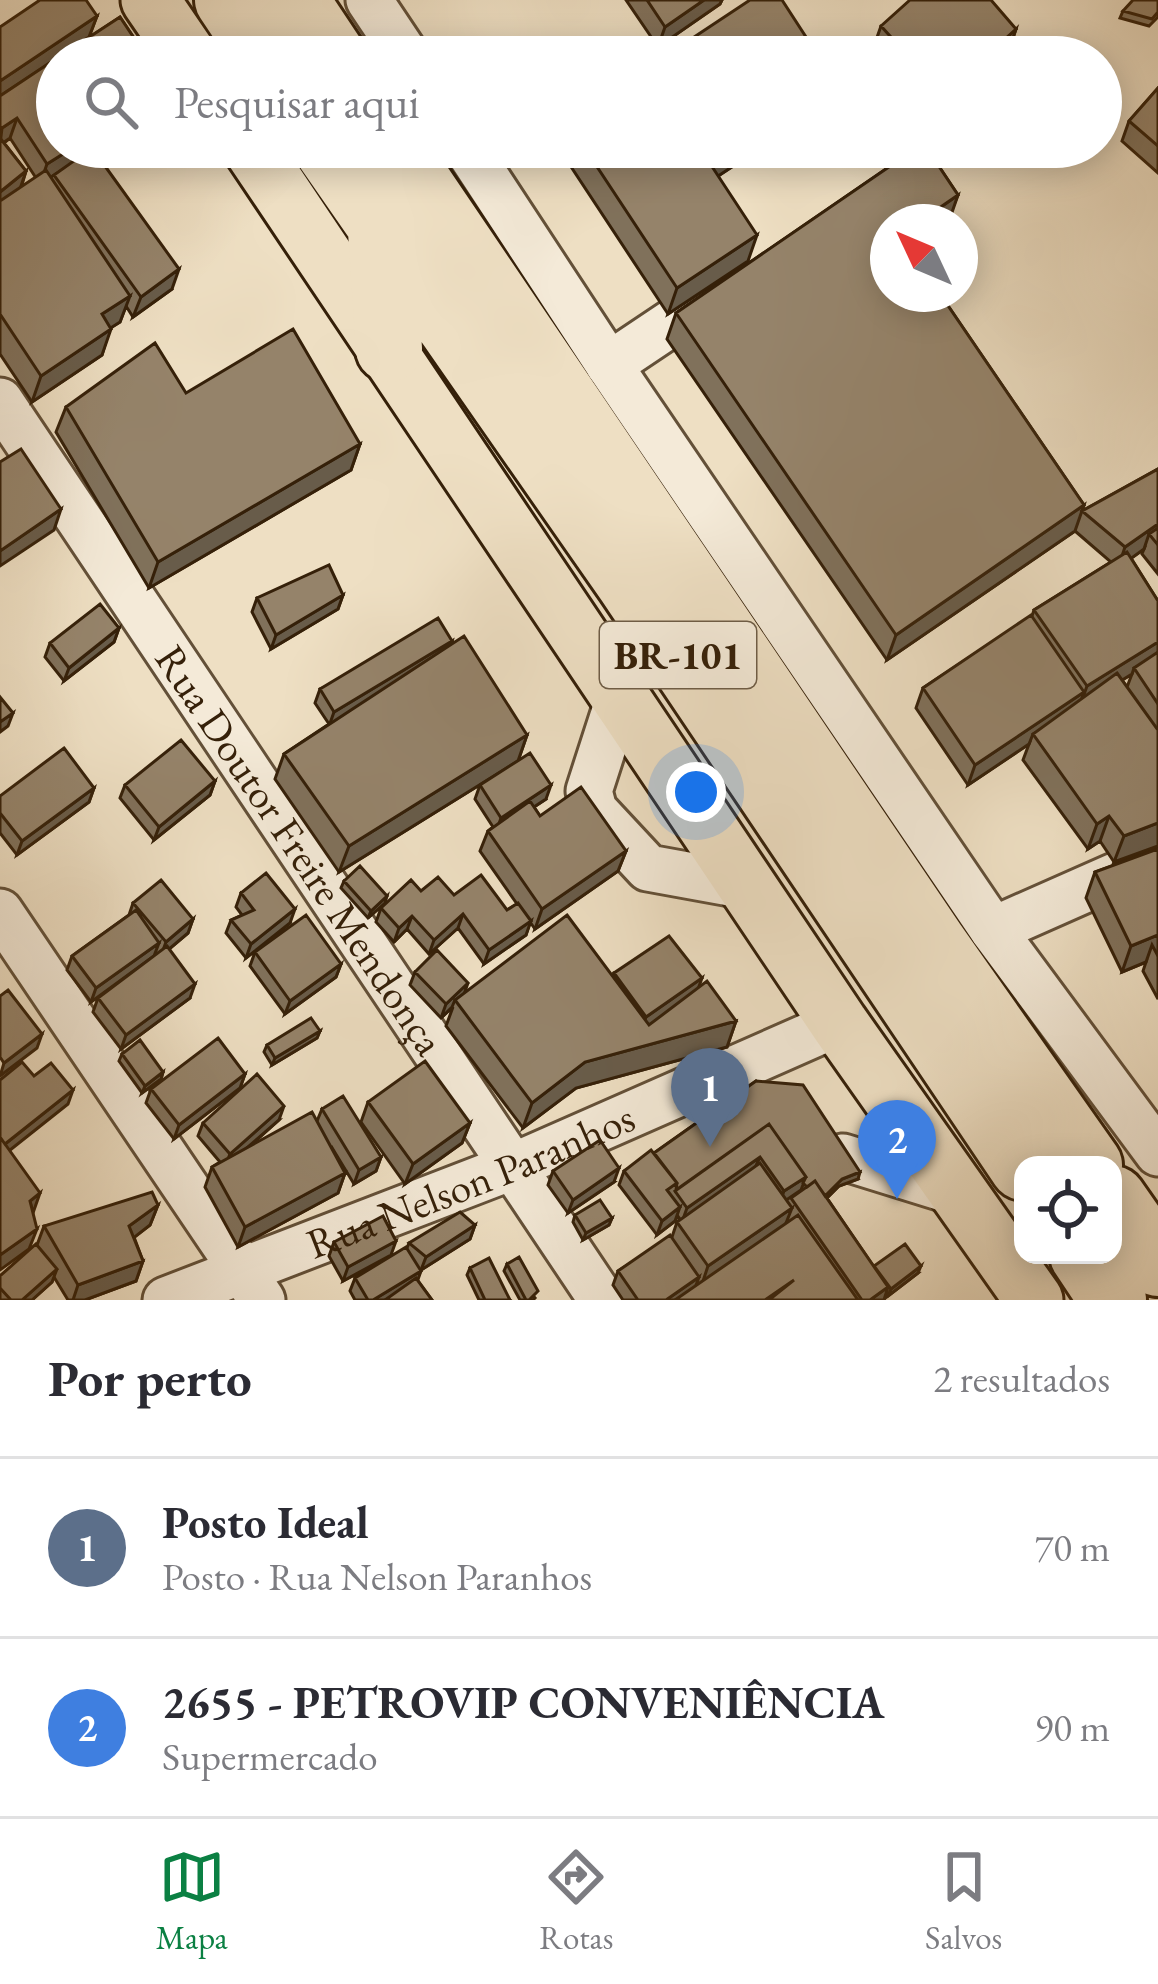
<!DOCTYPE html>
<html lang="pt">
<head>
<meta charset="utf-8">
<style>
  :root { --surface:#fff; --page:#f7f7f7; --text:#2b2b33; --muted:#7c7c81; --line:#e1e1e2; --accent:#0b8043 }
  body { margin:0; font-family:"EB Garamond",serif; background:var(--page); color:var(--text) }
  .controls { position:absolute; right:36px; bottom:36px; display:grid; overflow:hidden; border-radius:24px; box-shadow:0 6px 30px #0003 }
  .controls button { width:108px; height:108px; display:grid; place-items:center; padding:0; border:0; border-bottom:3px solid var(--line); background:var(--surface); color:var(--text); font:60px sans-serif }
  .compass { position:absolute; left:870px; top:204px; width:108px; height:108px; border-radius:50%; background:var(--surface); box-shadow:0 6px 30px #0003; rotate:314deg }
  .you { position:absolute; left:696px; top:792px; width:42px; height:42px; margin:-30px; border:9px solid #fff; border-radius:50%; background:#1a73e8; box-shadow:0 0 0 18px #1a73e833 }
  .badge { display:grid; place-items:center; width:78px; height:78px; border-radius:50%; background:var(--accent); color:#fff; font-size:39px; font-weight:700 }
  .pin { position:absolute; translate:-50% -99px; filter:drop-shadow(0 3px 6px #0008) }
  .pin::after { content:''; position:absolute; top:63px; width:42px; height:36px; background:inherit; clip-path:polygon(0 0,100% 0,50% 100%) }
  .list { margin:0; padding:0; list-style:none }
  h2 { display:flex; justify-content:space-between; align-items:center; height:156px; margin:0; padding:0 48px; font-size:51px }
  h2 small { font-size:39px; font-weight:400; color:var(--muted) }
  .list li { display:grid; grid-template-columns:78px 1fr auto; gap:36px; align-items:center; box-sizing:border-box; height:180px; padding:0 48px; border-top:3px solid var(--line) }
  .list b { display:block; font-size:45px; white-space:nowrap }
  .list p { margin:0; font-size:39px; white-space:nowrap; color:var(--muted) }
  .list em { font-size:39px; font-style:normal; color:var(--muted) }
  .icon { flex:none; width:66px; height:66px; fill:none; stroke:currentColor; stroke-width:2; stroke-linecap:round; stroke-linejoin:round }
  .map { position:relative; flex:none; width:1158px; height:1300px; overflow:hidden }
  .search { position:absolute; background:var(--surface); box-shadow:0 6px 30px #0003; left:36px; right:36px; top:36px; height:132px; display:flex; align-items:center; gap:30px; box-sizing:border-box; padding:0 42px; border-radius:66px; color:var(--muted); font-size:45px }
  .sheet { height:516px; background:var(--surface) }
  nav { display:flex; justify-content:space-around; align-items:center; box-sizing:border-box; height:168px; border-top:3px solid var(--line); background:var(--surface); font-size:33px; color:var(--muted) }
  nav a { display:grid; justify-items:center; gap:6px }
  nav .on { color:var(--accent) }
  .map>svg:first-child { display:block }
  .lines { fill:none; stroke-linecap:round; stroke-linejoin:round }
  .minor-casing { stroke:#635038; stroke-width:51 }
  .major-casing { stroke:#352009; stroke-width:63 }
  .highway-casing { stroke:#352009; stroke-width:72 }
  .minor { stroke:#f4ead8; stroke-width:45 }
  .major { stroke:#eedfc3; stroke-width:57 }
  .highway { stroke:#eedfc3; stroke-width:66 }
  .wall { fill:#80715b; stroke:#352009; stroke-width:3; fill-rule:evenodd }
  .shaded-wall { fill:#685c4a; stroke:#352009; stroke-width:3 }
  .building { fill:#95836a; stroke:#352009; stroke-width:3 }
  .labels { text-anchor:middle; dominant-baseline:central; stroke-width:9; stroke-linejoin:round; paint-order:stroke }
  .shield { fill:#f4ead8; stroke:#6e5d47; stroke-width:3 }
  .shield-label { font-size:39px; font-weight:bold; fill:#352009 }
  .street-label { font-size:42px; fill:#352009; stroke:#f4ead8 }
</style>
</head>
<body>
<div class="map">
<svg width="1158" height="1300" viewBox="0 0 1158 1300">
  <rect width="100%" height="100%" fill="#eedfc3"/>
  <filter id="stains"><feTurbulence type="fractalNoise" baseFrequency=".00167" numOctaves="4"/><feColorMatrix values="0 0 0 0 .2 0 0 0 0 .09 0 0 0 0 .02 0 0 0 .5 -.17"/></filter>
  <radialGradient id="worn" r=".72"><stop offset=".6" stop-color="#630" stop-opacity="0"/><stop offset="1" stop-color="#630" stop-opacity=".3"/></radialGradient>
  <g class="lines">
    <g class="minor-casing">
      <g id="minor">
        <path d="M369 0 407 57"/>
        <path d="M466 147 609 365 993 930 1158 1153"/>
        <path d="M609 365 721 290"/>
        <path id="s1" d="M0 401 602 1300"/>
        <path d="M619 698 589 791 594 810 648 868 747 886"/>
        <path d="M0 912 262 1300"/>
        <path d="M993 930 1158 857"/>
        <path d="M843 1157 959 1193"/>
        <path id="s2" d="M166 1300 514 1166 839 1023"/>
      </g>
    </g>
    <g class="major-casing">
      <path id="major" d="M150 0 189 57
        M251 147 839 1023 1034 1300"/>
    </g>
    <g class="highway-casing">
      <path id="highway" d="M228 0 266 57
        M295 0 333 57
        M326 147 629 582 1023 1167
        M394 147 933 943 1089 1165
        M381 231 389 349
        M1113 1199 1158 1263
        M1083 1255 1113 1300"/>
    </g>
    <use href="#minor" class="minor"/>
    <use href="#major" class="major"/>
    <use href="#highway" class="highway"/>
  </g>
  <path class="wall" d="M626 0H722L720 4 658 47Z
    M1158 0V17L1149 26 1120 18 1123 11Z
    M97 16 89 37 58 57 57 147H98L94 150 172 289 133 317 126 306 120 322 110 328 102 355 32 402 0 354V27ZM10 138 36 178 21 188 26 171 4 143Z
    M120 17 138 44 133 57H59Z
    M881 26 1016 29 1009 50 1001 57H884L874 46Z
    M1158 88V173L1122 141 1129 121Z
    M558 147H762L718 176 748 261 668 314Z
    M918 147H926L958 195 947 222H888V294H940L1084 505 1082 511 1158 469V574L1142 554 1144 549 1131 558 1158 601V846L1114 862 1100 841 1088 849 1023 760 1029 744 968 785 916 708 923 688 1032 616 1034 610 1111 562 1075 531 887 660 667 339 676 313ZM1132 674 1127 687 1122 680Z
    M186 393 360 444 351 470 149 588 56 432 66 407Z
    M343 595 338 609 271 649 252 612 257 598Z
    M119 628 114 642 64 681 45 657 50 643Z
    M452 641 451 645 527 735 518 761 546 799 534 807 540 816 626 851 618 871 535 929 530 922 526 935 484 964 458 928 429 954 407 929 394 942 376 922 381 908 421 891 454 895 507 910 517 904 480 851 488 831 493 827 475 799 480 785 510 766 339 872 275 779 284 754 329 724 315 703 320 689Z
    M215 781 210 795 154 840 120 798 125 785Z
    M94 788 89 802 17 855 0 833V796Z
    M1158 849V999L1143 971 1146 962 1122 972 1086 898 1095 872Z
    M344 881 385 903 368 918 341 888Z
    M241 893 290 923 246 958 226 933 231 920 242 915 236 907Z
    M133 903 193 919 188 933 169 949 190 998 121 1049 93 1012 98 998 128 975 91 1002 67 970 72 956 129 915Z
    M255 952 341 964 336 977 285 1014 250 966Z
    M415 972 464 993 613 977 614 973 698 988 736 1021 727 1047 576 1088 523 1128 446 1026 453 1007 441 1018 410 985Z
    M320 1031 317 1038 272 1065 264 1052 267 1045Z
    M122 1054 163 1072 161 1079 142 1093 119 1061Z
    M245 1074 240 1088 174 1139 146 1103 151 1089Z
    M756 1081 858 1179 839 1186 827 1198 874 1267 918 1273 888 1296 886 1293 884 1300H623L613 1285 618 1271 672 1237 677 1222 680 1219 677 1215 675 1221 657 1235 619 1185 624 1171 654 1153Z
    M368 1102 470 1123 462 1143 405 1184 361 1122Z
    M322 1109 381 1157 376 1171 354 1184 331 1146 345 1173 338 1193 238 1247 205 1187 212 1167 220 1162 198 1136 203 1123 279 1120 249 1147 317 1121Z
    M553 1171 614 1182 568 1213 548 1185Z
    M158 1205 150 1225 134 1237 143 1261 136 1281 85 1300H68L54 1277 52 1282 32 1300H0V1276L37 1245 44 1226Z
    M575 1215 612 1218 609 1225 583 1240 573 1222Z
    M475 1225 470 1239 421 1270 417 1280 432 1300H355L350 1291 355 1278 407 1248 409 1243Z
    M334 1242 391 1255 343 1281 329 1256Z
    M507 1264 535 1298 533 1300H520L504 1271Z
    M470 1268 510 1300H479L467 1275Z"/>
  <path class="shaded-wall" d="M704 0H722L720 4 658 47 665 27Z
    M97 16 89 37 0 96V81Z
    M1016 29 1009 50 1001 57H985Z
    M108 43 103 57H86Z
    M138 44 133 57H118Z
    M17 118 10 138 0 145 2 128Z
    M74 147H98L40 184 47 164Z
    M732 147H762L700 188 709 162Z
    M26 171 19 192 0 207V192Z
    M958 195 949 221 919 222Z
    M757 235 748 261 668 314 677 288Z
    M179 269 172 289 133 317 141 297Z
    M130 296 120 322 92 340 102 314Z
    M111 329 102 355 32 402 41 376Z
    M360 444 351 470 149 588 158 562Z
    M1084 505 1075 531 887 660 896 635Z
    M61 509 54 530 0 566V551Z
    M1158 524V539L1149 534 1144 549 1118 568 1125 547Z
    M343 595 338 609 271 649 276 635Z
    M119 628 114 642 64 681 69 668Z
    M452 641 447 655 329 726 334 712Z
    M1158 642V657L1134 668 1132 674 1080 706 1087 686Z
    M1084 692 1077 712 1033 734 1029 744 968 785 975 765Z
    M13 713 8 726 0 732V722Z
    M527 735 518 761 339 872 349 846Z
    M215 781 210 795 154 840 159 827Z
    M551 785 546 799 496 832 501 818Z
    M94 788 89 802 17 855 22 841Z
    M1109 816 1100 841 1088 849 1097 824Z
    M1158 823V846L1114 862 1124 836Z
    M626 851 618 871 535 929 542 909Z
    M387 896 385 903 368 918 371 911Z
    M295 909 290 923 246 958 251 944Z
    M463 914 458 928 429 954 434 940Z
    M412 916 407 929 394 942 399 928Z
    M193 919 188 933 161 956 166 942Z
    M531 921 526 935 484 964 489 950Z
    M1158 935V956L1152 945 1146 962 1122 972 1131 946Z
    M159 943 154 956 91 1002 96 988Z
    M341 964 336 977 285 1014 290 1001Z
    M702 978 697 992 641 1031 646 1017Z
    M468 983 463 997 455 1000 452 1007 441 1018 446 1004Z
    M195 984 190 998 121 1049 126 1035Z
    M736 1021 727 1047 576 1088 523 1128 532 1103 585 1062Z
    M320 1031 317 1038 272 1065 275 1058Z
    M42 1034 37 1048 0 1076 4 1063Z
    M163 1072 161 1079 142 1093 145 1086Z
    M245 1074 240 1088 174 1139 179 1125Z
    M73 1090 68 1104 0 1158 5 1144Z
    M284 1106 279 1120 225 1167 230 1154Z
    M470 1123 462 1143 405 1184 413 1164Z
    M381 1157 376 1171 354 1184 359 1170Z
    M760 1157 754 1170 682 1222 687 1208Z
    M619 1168 614 1182 568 1213 573 1200Z
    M860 1172 858 1179 839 1186 818 1207 821 1200 842 1179Z
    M345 1173 338 1193 238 1247 245 1227Z
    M806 1177 801 1190 779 1205 784 1191Z
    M40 1193 33 1213 30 1201Z
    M158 1205 150 1225 122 1247 129 1226Z
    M680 1207 675 1221 657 1235 662 1221Z
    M792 1208 784 1228 701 1287 708 1266Z
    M612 1218 609 1225 583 1240 586 1233Z
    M475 1225 470 1239 421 1270 426 1257Z
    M37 1229 29 1249 0 1270V1255Z
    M396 1241 391 1255 343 1281 348 1267Z
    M143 1261 136 1281 85 1300H73L78 1285Z
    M921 1266 918 1273 888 1296 891 1289Z
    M57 1269 52 1282 32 1300H22Z
    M421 1271 416 1285 390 1300H373Z
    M699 1277 694 1291 681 1300H666Z
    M888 1287 884 1300H870Z"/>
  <path class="building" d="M40 0H86L97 16 0 81V27Z
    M647 0H704L665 27Z
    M750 0H782L819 57H664Z
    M910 0H991L1016 29 985 57H909L881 26Z
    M1133 0H1158V12L1152 19 1123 11Z
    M120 17 138 44 118 57 108 43 86 57H59Z
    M57 58V147H74L47 164 17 118 2 128 0 127V96Z
    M1158 88V146L1129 121Z
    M0 138 26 171 0 192Z
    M584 147H732L709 162 757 235 677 288Z
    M918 147H926L958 195 919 222H888V294H940L1084 505 896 635 676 313Z
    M92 148 179 269 141 297 54 175Z
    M46 170 130 296 102 314 111 329 41 376 0 314V201Z
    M293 329 360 444 158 562 66 407 155 343 186 393Z
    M21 449 61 509 0 551V462Z
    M1158 469V524L1125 547 1082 511Z
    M1158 528V545L1149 534Z
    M1127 552 1158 601V642L1087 686 1034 610Z
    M329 565 343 595 276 635 257 598Z
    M100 604 119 628 69 668 50 643Z
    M1031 615 1084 692 975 765 923 688Z
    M438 618 452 641 334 712 320 689Z
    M464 636 527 735 349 846 284 754Z
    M1158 652V704L1134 668Z
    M1117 673 1158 730V823L1124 836 1109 816 1097 824 1033 734Z
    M0 697 13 713 0 722Z
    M181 740 215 781 159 827 125 785Z
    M64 748 94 788 22 841 0 813V796Z
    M530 753 551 785 501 818 480 785Z
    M581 787 626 851 542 909 488 831 530 801 540 816Z
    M1158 849V935L1131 946 1095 872Z
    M360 866 387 896 371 911 344 881Z
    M266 873 295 909 251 944 231 920 254 910 241 893Z
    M481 875 507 910 518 903 531 921 489 950 463 914 434 940 412 916 399 928 381 908 411 880 421 891 438 877 454 895Z
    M161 880 193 919 166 942 133 903Z
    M136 910 159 943 96 988 72 956Z
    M306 915 341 964 290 1001 255 952Z
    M567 915 649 1025 707 981 736 1021 585 1062 532 1103 455 1000Z
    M669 936 702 978 646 1017 614 973Z
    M167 946 195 984 126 1035 98 998Z
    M437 950 468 983 446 1004 415 972Z
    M8 990 42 1034 4 1063 0 1057V996Z
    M311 1018 320 1031 275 1058 267 1045Z
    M218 1038 245 1074 179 1125 151 1089Z
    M140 1040 163 1072 145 1086 122 1054Z
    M425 1061 470 1123 413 1164 368 1102Z
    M22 1062 34 1076 51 1063 73 1090 5 1144 0 1137V1080Z
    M257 1074 284 1106 230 1154 203 1123Z
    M756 1081 803 1085 860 1172 842 1179 825 1196 815 1181 807 1187 803 1183 806 1177 769 1124 676 1190 677 1183 654 1153Z
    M343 1096 381 1157 359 1170 322 1109Z
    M312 1112 345 1173 245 1227 212 1167Z
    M769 1124 806 1177 784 1191 760 1157 687 1208 675 1191Z
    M0 1137 40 1193 30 1201 37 1229 0 1255Z
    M600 1140 619 1168 573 1200 553 1171Z
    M651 1150 677 1183 667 1190 680 1207 662 1221 624 1171Z
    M760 1163 792 1208 708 1266 677 1222Z
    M815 1181 888 1287 870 1300H862L791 1198Z
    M152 1192 158 1205 129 1226 143 1261 78 1285 44 1226Z
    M600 1200 612 1218 586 1233 575 1215Z
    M460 1212 475 1225 426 1257 409 1243Z
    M798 1215 858 1300H769L794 1280 765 1300H675Z
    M383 1216 396 1241 348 1267 334 1242Z
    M670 1235 699 1277 666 1300H638L618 1271Z
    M36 1244 57 1269 22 1300H11L0 1288V1276Z
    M905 1244 921 1266 891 1289 874 1266Z
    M406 1247 421 1271 373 1300H368L355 1278Z
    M519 1257 538 1291 529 1300H526L507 1264Z
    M489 1258 510 1300H485L470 1268Z
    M416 1278 432 1300H385Z"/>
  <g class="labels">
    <rect class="shield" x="600" y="622" width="156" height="66" rx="9"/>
    <g class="shield-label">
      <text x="678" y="655">BR-101</text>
    </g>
    <g class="street-label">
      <text stroke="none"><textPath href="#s1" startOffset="540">Rua Doutor Freire Mendonça</textPath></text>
      <text stroke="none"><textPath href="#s2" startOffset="327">Rua Nelson Paranhos</textPath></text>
    </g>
  </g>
  <rect width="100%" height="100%" filter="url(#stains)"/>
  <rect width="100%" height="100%" fill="url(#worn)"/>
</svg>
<div class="controls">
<button><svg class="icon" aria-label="locate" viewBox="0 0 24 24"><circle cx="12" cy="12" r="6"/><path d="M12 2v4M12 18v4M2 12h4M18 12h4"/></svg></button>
</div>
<svg class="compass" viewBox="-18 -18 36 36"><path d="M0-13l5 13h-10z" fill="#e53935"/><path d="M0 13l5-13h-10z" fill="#7c7c81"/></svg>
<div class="you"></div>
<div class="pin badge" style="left:710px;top:1147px;background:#5c6f8a">1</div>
<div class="pin badge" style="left:897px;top:1199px;background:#3f7fe0">2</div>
<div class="search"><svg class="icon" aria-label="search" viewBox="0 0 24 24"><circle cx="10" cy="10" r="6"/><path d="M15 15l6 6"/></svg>Pesquisar aqui</div>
</div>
<section class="sheet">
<h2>Por perto<small>2 resultados</small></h2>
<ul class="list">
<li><span class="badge" style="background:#5c6f8a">1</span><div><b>Posto Ideal</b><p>Posto · Rua Nelson Paranhos</p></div><em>70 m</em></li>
<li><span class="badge" style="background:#3f7fe0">2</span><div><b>2655 - PETROVIP CONVENIÊNCIA</b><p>Supermercado</p></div><em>90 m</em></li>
</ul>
</section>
<nav>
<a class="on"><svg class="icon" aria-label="map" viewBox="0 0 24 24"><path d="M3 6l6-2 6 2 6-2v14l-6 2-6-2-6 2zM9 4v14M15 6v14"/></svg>Mapa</a>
<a><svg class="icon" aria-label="directions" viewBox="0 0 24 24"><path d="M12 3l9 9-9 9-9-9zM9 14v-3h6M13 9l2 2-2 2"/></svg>Rotas</a>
<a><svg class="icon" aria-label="saved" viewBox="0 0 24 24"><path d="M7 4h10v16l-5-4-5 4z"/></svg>Salvos</a>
</nav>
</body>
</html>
